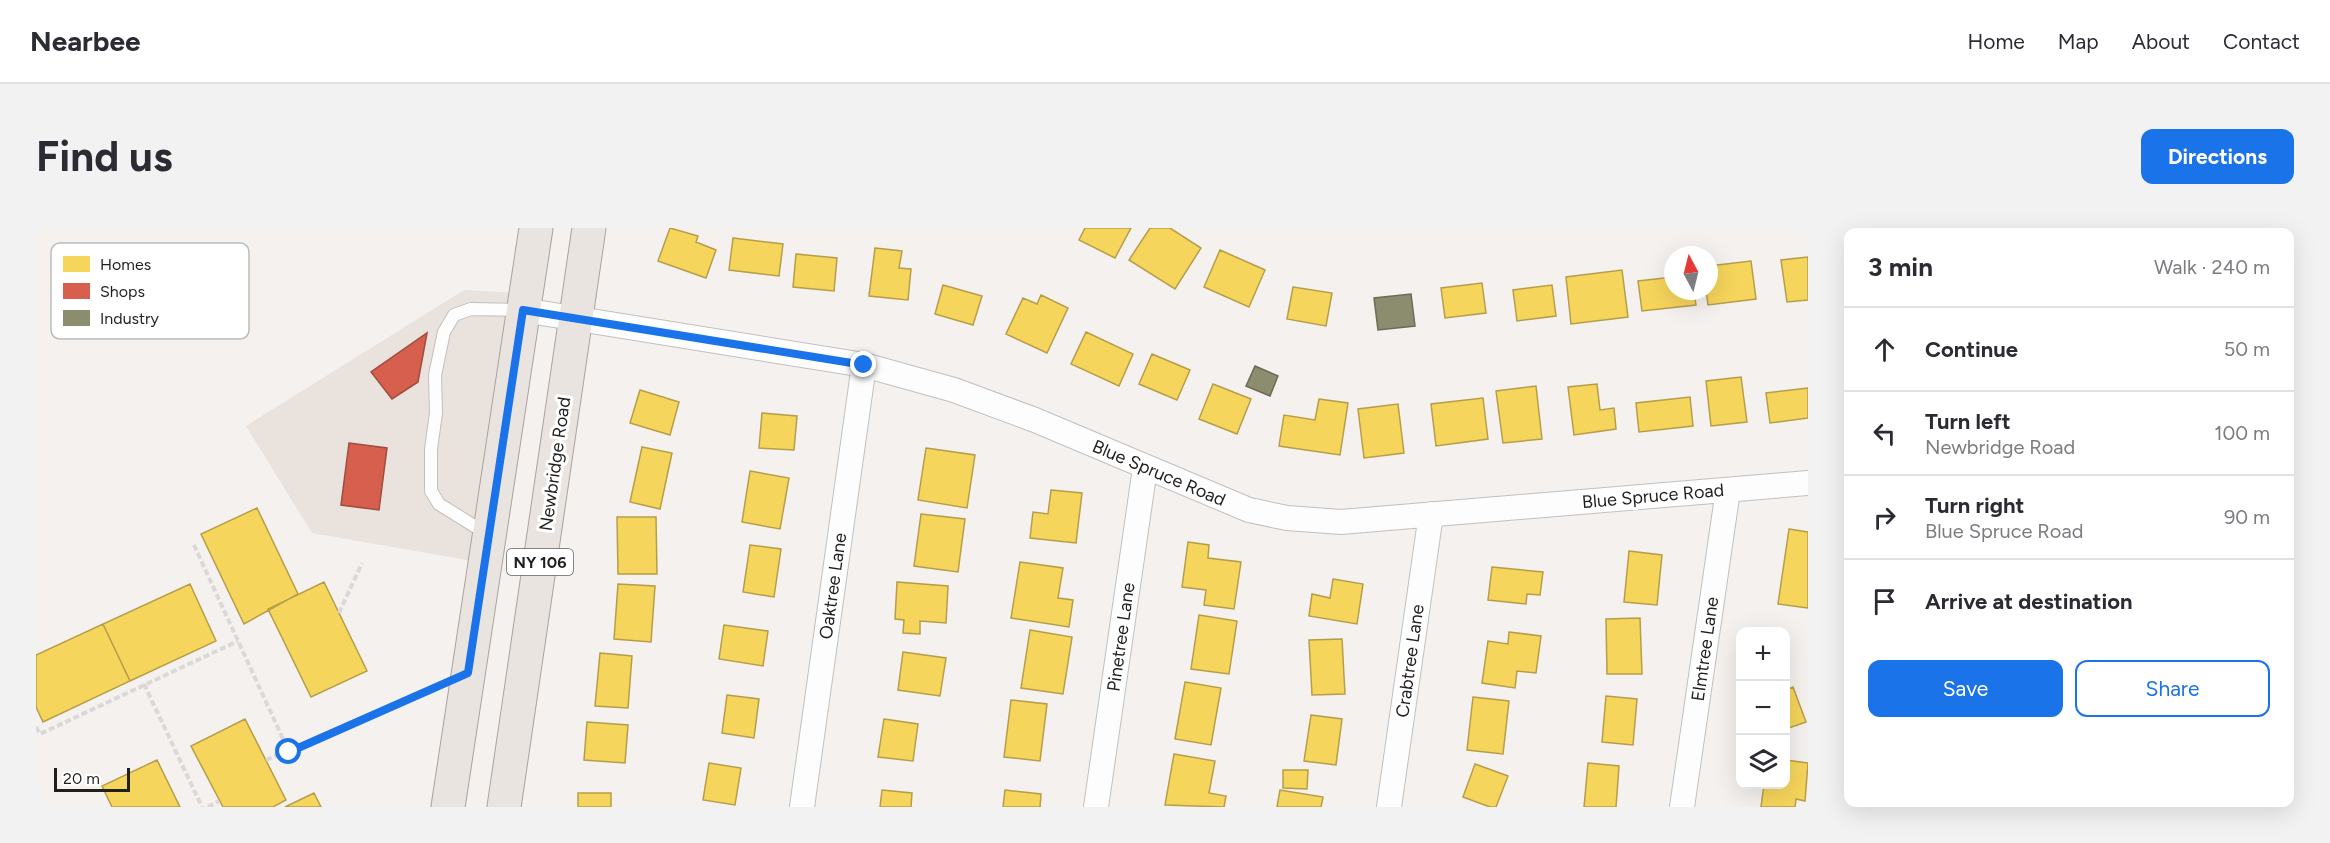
<!DOCTYPE html>
<html lang="en">
<head>
<meta charset="utf-8">
<style>
  :root { --surface:#fff; --page:#f2f2f3; --text:#2b2b33; --muted:#7c7c81; --line:#e1e1e2; --accent:#1a73e8 }
  body { margin:0; font-family:Figtree,sans-serif; background:var(--page); color:var(--text) }
  .controls { position:absolute; right:18px; bottom:18px; display:grid; overflow:hidden; border-radius:12px; box-shadow:0 6px 24px #0002 }
  .controls button { width:54px; height:54px; display:grid; place-items:center; padding:0; border:0; border-bottom:2px solid var(--line); background:var(--surface); color:var(--text); font:30px sans-serif }
  .compass { position:absolute; left:1628px; top:18px; width:54px; height:54px; border-radius:50%; background:var(--surface); box-shadow:0 6px 24px #0002; rotate:353deg }
  .scale { position:absolute; left:18px; bottom:15px; width:76px; box-sizing:border-box; padding-left:6px; border:3px solid #211f1e; border-top:0; font-size:16px; line-height:21px; white-space:nowrap; color:#211f1e; -webkit-text-stroke:4px #fff; paint-order:stroke }
  .stop { position:absolute; width:18px; height:18px; margin:-14px; border:4px solid #1a73e8; border-radius:50%; background:#fff }
  .stop.end { background:#1a73e8; border-color:#fff; box-shadow:0 2px 6px #0008 }
  .list { margin:0; padding:0; list-style:none }
  h2 { display:flex; justify-content:space-between; align-items:center; height:78px; margin:0; padding:0 24px; font-size:26px }
  h2 small { font-size:20px; font-weight:400; color:var(--muted) }
  .list li { display:grid; grid-template-columns:39px 1fr auto; gap:18px; align-items:center; box-sizing:border-box; height:84px; padding:0 24px; border-top:2px solid var(--line) }
  .list b { display:block; font-size:22px; white-space:nowrap }
  .list p { margin:0; font-size:20px; white-space:nowrap; color:var(--muted) }
  .list em { font-size:20px; font-style:normal; color:var(--muted) }
  .actions { display:flex; gap:12px; padding:18px 24px }
  .actions a { flex:1; padding:14px 0; border:2px solid var(--accent); border-radius:12px; text-align:center; font-size:21px; color:var(--accent) }
  .actions .main { background:var(--accent); color:#fff }
  .icon { flex:none; width:33px; height:33px; fill:none; stroke:currentColor; stroke-width:2; stroke-linecap:round; stroke-linejoin:round }
  .map { position:relative; flex:none; width:1772px; height:579px; overflow:hidden; border-radius:12px }
  header { display:flex; align-items:center; gap:36px; box-sizing:border-box; height:84px; padding:0 30px; background:var(--surface); border-bottom:2px solid var(--line) }
  header strong { font-size:28px }
  nav { display:flex; gap:33px; margin-inline-start:auto; font-size:21px }
  .intro { display:flex; align-items:center; justify-content:space-between; box-sizing:border-box; height:144px; padding:0 36px }
  h1 { margin:0; font-size:42px }
  .button { padding:15px 27px; border-radius:12px; background:var(--accent); color:#fff; font-size:21px; font-weight:700 }
  main { display:flex; gap:36px; padding:0 36px }
  aside { flex:1; background:var(--surface); border-radius:12px; box-shadow:0 6px 24px #0002 }
  .map>svg:first-child { display:block }
  .built { fill:#e9e2dd }
  .homes { fill:#f6d55c; stroke:#b69e49; stroke-width:1.5 }
  .shops { fill:#d6604d; stroke:#a04c3f; stroke-width:1.5 }
  .industry { fill:#8c8c6e; stroke:#6c6b56; stroke-width:1.5 }
  .lines { fill:none; stroke-linecap:round; stroke-linejoin:round }
  .service-casing { stroke:#c2c0bf; stroke-width:14 }
  .minor-casing { stroke:#c2c0bf; stroke-width:26 }
  .primary-casing { stroke:#aba29b; stroke-width:35 }
  .path { stroke:#dad8d8; stroke-width:4; stroke-dasharray:6 3; stroke-linecap:butt }
  .service { stroke:#fdfdfd; stroke-width:12 }
  .minor { stroke:#fdfdfd; stroke-width:24 }
  .primary { stroke:#e9e4e0; stroke-width:33 }
  .route { stroke:#1a73e8; stroke-width:8 }
  .labels { text-anchor:middle; dominant-baseline:central; stroke-width:6; stroke-linejoin:round; paint-order:stroke }
  .shield { fill:#fff; stroke:#646262; stroke-width:1.5 }
  .shield-label { font-size:16px; font-weight:bold; fill:#211f1e }
  .street-label { font-size:18px; fill:#211f1e; stroke:#fff }
  .key { fill:#fff; stroke:#bcbcbc; stroke-width:1.5 }
  .key-label { font-size:16px; fill:#211f1e }
</style>
</head>
<body>
<header>
<strong>Nearbee</strong>
<nav><a>Home</a><a>Map</a><a>About</a><a>Contact</a></nav>
</header>
<div class="intro"><h1>Find us</h1><a class="button">Directions</a></div>
<main>
<div class="map">
<svg width="1772" height="579" viewBox="0 0 1772 579">
  <rect width="100%" height="100%" fill="#f4f1ef"/>
  <path class="built" d="M428 62 483 65 443 334 276 305 210 198Z"/>
  <path class="homes" d="M634 0 662 8 660 14 680 22 670 50 622 33Z
    M1049 0H1095L1079 30 1043 12Z
    M1114 0H1134L1165 20 1139 61 1093 32Z
    M697 10 747 16 743 48 693 42Z
    M839 20 866 23 863 40 875 41 872 72 833 68Z
    M1184 22 1229 42 1213 79 1168 59Z
    M760 26 801 30 798 63 757 59Z
    M1772 29V72L1751 74 1745 32Z
    M1715 33 1720 71 1672 77 1670 63H1673V38Z
    M1586 42 1592 89 1535 96 1530 49Z
    M1637 49V63H1658L1660 77 1606 83 1602 53Z
    M1446 55 1450 85 1409 90 1405 60Z
    M907 57 946 68 937 97 899 86Z
    M1516 57 1520 88 1481 93 1477 62Z
    M1257 59 1296 65 1290 98 1251 91Z
    M1005 67 1032 80 1011 125 970 106 987 70 1001 76Z
    M1050 104 1097 126 1083 158 1035 136Z
    M1116 126 1154 142 1141 172 1103 156Z
    M1705 149 1711 194 1675 198 1670 153Z
    M1177 156 1215 171 1201 206 1163 191Z
    M1561 156 1564 182 1578 180 1580 201 1538 207 1532 159Z
    M1500 158 1506 211 1467 215 1460 163Z
    M1772 160V190L1734 195 1730 165Z
    M604 162 643 174 634 207 594 195Z
    M1654 169 1657 198 1603 204 1600 175Z
    M1447 170 1452 211 1400 218 1395 176Z
    M1283 171 1312 175 1304 227 1243 218 1248 187 1279 192Z
    M1362 176 1368 225 1328 230 1322 181Z
    M726 185 761 188 758 222 723 220Z
    M606 219 636 225 624 281 594 274Z
    M890 220 939 227 931 280 882 272Z
    M714 243 753 250 744 301 706 294Z
    M1015 262 1046 265 1040 315 994 310 997 284 1012 286Z
    M221 280 262 366 208 396 165 306Z
    M885 286 929 291 922 344 878 338Z
    M581 289H620L621 346H582Z
    M1753 301 1772 304V380L1742 376Z
    M1152 314 1173 317 1172 330 1205 334 1198 381 1168 377 1170 362 1146 359Z
    M714 317 745 321 738 369 707 364Z
    M1593 323 1626 327 1621 377 1588 374Z
    M984 334 1027 340 1022 370 1037 372 1033 399 975 390Z
    M1456 339 1507 344 1504 367 1491 366 1490 376 1452 372Z
    M1297 351 1327 356 1321 396 1273 388 1276 366 1294 370Z
    M288 354 331 443 275 469 232 381Z
    M861 354 912 358 910 395 884 393V406L867 405 868 392 859 391Z
    M154 356 180 413 94 453 67 396Z
    M582 356 619 358 615 414 578 411Z
    M1163 387 1201 393 1193 446 1155 441Z
    M1604 390 1606 446H1571L1570 391Z
    M67 396 94 453 7 494 0 479V427Z
    M688 397 732 403 727 438 683 431Z
    M994 402 1036 409 1027 466 985 460Z
    M1473 404 1505 408 1500 445 1481 443 1479 460 1446 455 1452 413 1472 416Z
    M1306 411 1309 466 1276 467 1273 412Z
    M867 424 910 430 904 468 862 462Z
    M564 425 596 428 592 480 559 478Z
    M1149 454 1185 460 1175 517 1139 511Z
    M1757 459 1770 494 1750 501V462Z
    M691 467 723 471 718 510 686 505Z
    M1570 468 1601 471 1597 517 1566 514Z
    M1437 469 1473 473 1467 526 1431 522Z
    M975 472 1011 476 1004 533 968 529Z
    M1275 487 1306 491 1300 537 1268 533Z
    M209 491 250 572 237 579H187L155 518Z
    M848 491 882 496 877 533 842 529Z
    M551 494 592 497 589 535 548 532Z
    M1138 526 1179 533 1173 565 1190 568 1188 579 1129 577Z
    M121 532 144 579H76L66 558Z
    M1750 532 1772 535 1769 573 1760 571 1759 579H1725L1728 556H1750Z
    M673 535 705 540 699 577 667 572Z
    M1552 535 1583 538 1580 579H1548Z
    M1439 536 1472 548 1460 579H1454L1427 569Z
    M1247 542H1272L1271 561 1247 560Z
    M846 562 876 565 875 579H844Z
    M969 562 1005 566 1004 579H967Z
    M1244 562 1287 569 1285 579H1241Z
    M278 565 285 579H249Z
    M542 565H575V579H542Z"/>
  <path class="shops" d="M391 105 382 154 356 171 335 144Z
    M313 215 351 220 343 282 305 277Z"/>
  <path class="industry" d="M1375 66 1379 98 1342 102 1338 70Z
    M1219 138 1242 148 1234 168 1210 158Z"/>
  <g class="lines">
    <g class="service-casing">
      <path id="service" d="M451 306 403 276 395 263V221L400 185 399 147 408 104 418 87 435 81 486 82"/>
    </g>
    <g class="minor-casing">
      <path id="minor" d="M487 82 828 137 918 162 999 192 1213 282 1251 290 1305 294 1772 255
        M766 579 828 137
        M1060 579 1109 240
        M1353 579 1395 286
        M1646 579 1692 262"/>
    </g>
    <g class="primary-casing">
      <path id="primary" d="M412 579 500 0
        M468 579 553 0"/>
    </g>
    <path class="path" d="M158 317 253 524
      M303 385 326 335
      M108 456 166 579
      M0 499 4 506 202 413
      M230 532 400 459
      M172 579 183 573"/>
    <use href="#service" class="service"/>
    <use href="#minor" class="minor"/>
    <use href="#primary" class="primary"/>
  </g>
  <g class="lines">
    <path class="route" d="M253 524 432 445 487 82 828 137"/>
  </g>
  <g class="labels">
    <rect class="shield" x="471" y="321" width="66" height="26" rx="4.5"/>
    <g class="shield-label">
      <text x="504" y="334">NY 106</text>
    </g>
    <g class="street-label">
      <text transform="translate(519 236) rotate(-82)">Newbridge Road</text>
      <text transform="translate(1123 245) rotate(23)">Blue Spruce Road</text>
      <text transform="translate(1617 268) rotate(-5)">Blue Spruce Road</text>
      <text transform="translate(797 358) rotate(-82)">Oaktree Lane</text>
      <text transform="translate(1085 409) rotate(-82)">Pinetree Lane</text>
      <text transform="translate(1669 421) rotate(-82)">Elmtree Lane</text>
      <text transform="translate(1374 433) rotate(-82)">Crabtree Lane</text>
    </g>
  </g>
  <rect x="15" y="15" width="198" height="96" rx="9" class="key"/>
  <rect x="27" y="28" width="27" height="16" fill="#f6d55c"/>
  <rect x="27" y="55" width="27" height="16" fill="#d6604d"/>
  <rect x="27" y="82" width="27" height="16" fill="#8c8c6e"/>
  <g class="key-label">
    <text x="64" y="42">Homes</text>
    <text x="64" y="69">Shops</text>
    <text x="64" y="96">Industry</text>
  </g>
</svg>
<div class="controls">
<button>+</button>
<button>−</button>
<button><svg class="icon" aria-label="layers" viewBox="0 0 24 24"><path d="M12 4l9 5-9 5-9-5zM3 14l9 5 9-5"/></svg></button>
</div>
<svg class="compass" viewBox="-18 -18 36 36"><path d="M0-13l5 13h-10z" fill="#e53935"/><path d="M0 13l5-13h-10z" fill="#7c7c81"/></svg>
<div class="scale">20 m</div>
<div class="stop" style="left:253px;top:524px"></div>
<div class="stop end" style="left:828px;top:137px"></div>
</div>
<aside>
<h2>3 min<small>Walk · 240 m</small></h2>
<ul class="list">
<li><svg class="icon" aria-label="ahead" viewBox="0 0 24 24"><path d="M12 20V5M6 11l6-6 6 6"/></svg><div><b>Continue</b></div><em>50 m</em></li>
<li><svg class="icon" aria-label="left" viewBox="0 0 24 24"><path d="M17 20v-9H6M10 6l-5 5 5 5"/></svg><div><b>Turn left</b><p>Newbridge Road</p></div><em>100 m</em></li>
<li><svg class="icon" aria-label="right" viewBox="0 0 24 24"><path d="M7 20v-9h11M14 6l5 5-5 5"/></svg><div><b>Turn right</b><p>Blue Spruce Road</p></div><em>90 m</em></li>
<li><svg class="icon" aria-label="arrive" viewBox="0 0 24 24"><path d="M6 21V4h12l-3 4 3 4H6"/></svg><div><b>Arrive at destination</b></div></li>
</ul>
<div class="actions"><a class="main">Save</a><a>Share</a></div>
</aside>
</main>
</body>
</html>
